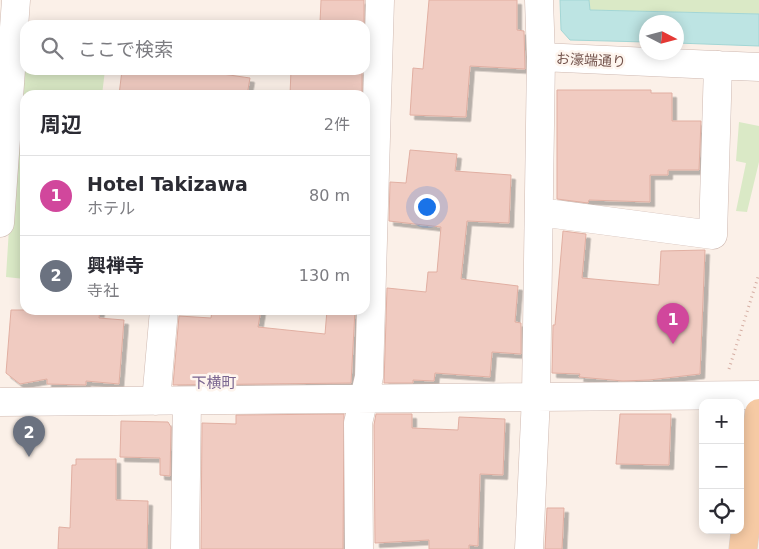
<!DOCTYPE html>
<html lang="ja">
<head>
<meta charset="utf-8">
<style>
  :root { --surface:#fff; --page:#f2f2f3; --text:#2b2b33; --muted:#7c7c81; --line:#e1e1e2; --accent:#df5b53 }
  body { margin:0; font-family:"DejaVu Sans","Noto Sans JP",sans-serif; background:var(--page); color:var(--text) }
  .controls { position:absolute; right:15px; bottom:15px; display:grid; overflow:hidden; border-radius:10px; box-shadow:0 2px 12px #0003 }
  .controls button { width:45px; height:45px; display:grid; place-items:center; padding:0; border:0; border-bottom:1px solid var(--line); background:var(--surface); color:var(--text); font:25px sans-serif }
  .compass { position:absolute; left:639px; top:15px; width:45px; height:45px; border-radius:50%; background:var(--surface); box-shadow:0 2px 12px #0003; rotate:96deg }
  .you { position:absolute; left:426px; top:206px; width:18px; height:18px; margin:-12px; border:4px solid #fff; border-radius:50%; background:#1a73e8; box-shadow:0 0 0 8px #1a73e833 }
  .badge { display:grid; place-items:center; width:32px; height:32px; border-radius:50%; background:var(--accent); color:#fff; font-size:16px; font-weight:700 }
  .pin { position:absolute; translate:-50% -41px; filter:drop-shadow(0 1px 2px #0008) }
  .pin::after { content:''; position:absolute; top:26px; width:18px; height:15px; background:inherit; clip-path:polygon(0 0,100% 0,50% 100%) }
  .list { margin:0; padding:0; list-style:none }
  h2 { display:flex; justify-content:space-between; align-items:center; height:65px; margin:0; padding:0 20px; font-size:21px }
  h2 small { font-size:16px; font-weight:400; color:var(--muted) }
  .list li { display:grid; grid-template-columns:32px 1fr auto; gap:15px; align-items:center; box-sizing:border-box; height:80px; padding:0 20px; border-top:1px solid var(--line) }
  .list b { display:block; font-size:19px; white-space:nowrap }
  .list p { margin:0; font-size:16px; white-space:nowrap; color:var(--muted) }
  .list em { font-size:16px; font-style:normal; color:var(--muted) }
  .icon { flex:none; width:28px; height:28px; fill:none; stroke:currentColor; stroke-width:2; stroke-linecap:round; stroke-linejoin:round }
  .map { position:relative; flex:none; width:759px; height:549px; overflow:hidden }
  .search { position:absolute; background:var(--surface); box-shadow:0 2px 12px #0003; left:20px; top:20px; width:350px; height:55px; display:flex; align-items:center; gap:12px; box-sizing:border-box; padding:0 18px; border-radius:15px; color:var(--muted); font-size:19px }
  .panel { position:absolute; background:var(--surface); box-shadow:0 2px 12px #0003; left:20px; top:90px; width:350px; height:225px; border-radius:15px }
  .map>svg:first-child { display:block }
  .green { fill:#dae9c6 }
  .water { fill:#bde4e3; stroke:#a3d6d5 }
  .building { fill:#f0cbc1; stroke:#e1afa2; filter:url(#shadow) }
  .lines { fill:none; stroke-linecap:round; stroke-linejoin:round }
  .minor-casing { stroke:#cfb9b1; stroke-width:29 }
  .major-casing { stroke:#d8cfcd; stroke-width:29 }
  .path { stroke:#d5aea3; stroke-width:3; stroke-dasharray:1 4; stroke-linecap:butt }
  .minor { stroke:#fff; stroke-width:28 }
  .major { stroke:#f6caa4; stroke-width:28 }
  .labels { text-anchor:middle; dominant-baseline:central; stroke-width:5; stroke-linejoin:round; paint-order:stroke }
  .street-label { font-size:14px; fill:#74544d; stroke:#fef5ee }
  .neighbourhood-label { font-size:15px; fill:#7a6590; stroke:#fef5ee }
</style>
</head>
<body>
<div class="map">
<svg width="759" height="549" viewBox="0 0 759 549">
  <defs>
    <filter id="shadow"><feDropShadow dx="4.5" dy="4.5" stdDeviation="0" flood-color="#0004"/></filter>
  </defs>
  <rect width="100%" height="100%" fill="#fbf0e8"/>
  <path class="green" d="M589 0H759V14L590 10Z
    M20 48 25 49V70H105L102 95H25V279L6 277Z
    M739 122 759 126V162L747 212 736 211 746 163 736 161Z"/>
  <path class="water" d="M560 0H589L590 10 759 14V46L677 43 676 22H646V42L570 40 561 30Z"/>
  <path class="building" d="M321 0H364V24L320 23Z
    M429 0H517V30L524 31 525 69 470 66 466 117 410 115 413 68 423 69Z
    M122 70H195L250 78 247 95H119Z
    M291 70H362V95H290Z
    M557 90H651V93H672V121H701L699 170H668V175H650V202L589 200 588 203 557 199Z
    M410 150 457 154 455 171 511 175 509 223 467 221 461 279 518 286 515 322 521 323V354L492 352 490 377 435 373 434 381 413 380V383H384L387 288 426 292 428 272H437L441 227 389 221 390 182 406 183Z
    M563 231 586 234 582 278 659 285 661 251 705 250 700 374 649 380 623 381 579 377 580 374 552 373 553 325H555Z
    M11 310H100L99 318 124 320 119 384 86 381V385L47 384V379L20 384 6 373Z
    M212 310H261L258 327 325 334 327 310H355L351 383 173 385 179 316 211 318Z
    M344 414 343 549H201L202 423 236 424V415Z
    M376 414H412V428L458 430 459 417 505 419 503 475 480 474 478 546 469 545V549H429V540L375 543 374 425Z
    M620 414H671L669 465 616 464Z
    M121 421 168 422 171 427 170 476 160 475V458L120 457Z
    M76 459H116V500L148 501 147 549H58L59 527 70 528 72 465H76Z
    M547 508H564L562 549H545Z"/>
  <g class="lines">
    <g class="minor-casing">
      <path id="minor" d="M541 57 759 67
        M539 212 713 235 718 65
        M0 223 16 0
        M156 401 164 310
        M0 402 759 395
        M185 549 187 401
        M359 549 358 423 369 377 380 0
        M529 549 536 397 541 57 539 0"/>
    </g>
    <g class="major-casing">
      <path id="major" d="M743 549 759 413"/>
    </g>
    <path class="path" d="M729 369 759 274"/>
    <use href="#minor" class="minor"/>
    <use href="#major" class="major"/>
  </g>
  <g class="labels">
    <g class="street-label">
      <text transform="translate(591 60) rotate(3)">お濠端通り</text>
    </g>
    <g class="neighbourhood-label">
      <text x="214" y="383">下横町</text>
    </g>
  </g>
</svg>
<div class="controls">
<button>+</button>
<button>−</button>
<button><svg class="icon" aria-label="locate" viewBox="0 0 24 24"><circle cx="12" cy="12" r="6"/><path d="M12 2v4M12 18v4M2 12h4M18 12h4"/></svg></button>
</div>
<svg class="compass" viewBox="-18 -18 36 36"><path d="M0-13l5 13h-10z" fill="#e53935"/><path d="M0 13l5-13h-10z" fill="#7c7c81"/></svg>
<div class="you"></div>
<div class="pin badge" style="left:673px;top:344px;background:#d1479c">1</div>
<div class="pin badge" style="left:29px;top:457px;background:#6b7280">2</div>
<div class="search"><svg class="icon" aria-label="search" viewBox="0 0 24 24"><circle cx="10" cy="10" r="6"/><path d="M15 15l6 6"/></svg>ここで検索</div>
<section class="panel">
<h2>周辺<small>2件</small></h2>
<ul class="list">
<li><span class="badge" style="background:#d1479c">1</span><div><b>Hotel Takizawa</b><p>ホテル</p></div><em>80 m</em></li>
<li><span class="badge" style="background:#6b7280">2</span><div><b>興禅寺</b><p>寺社</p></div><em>130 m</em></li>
</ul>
</section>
</div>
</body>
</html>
